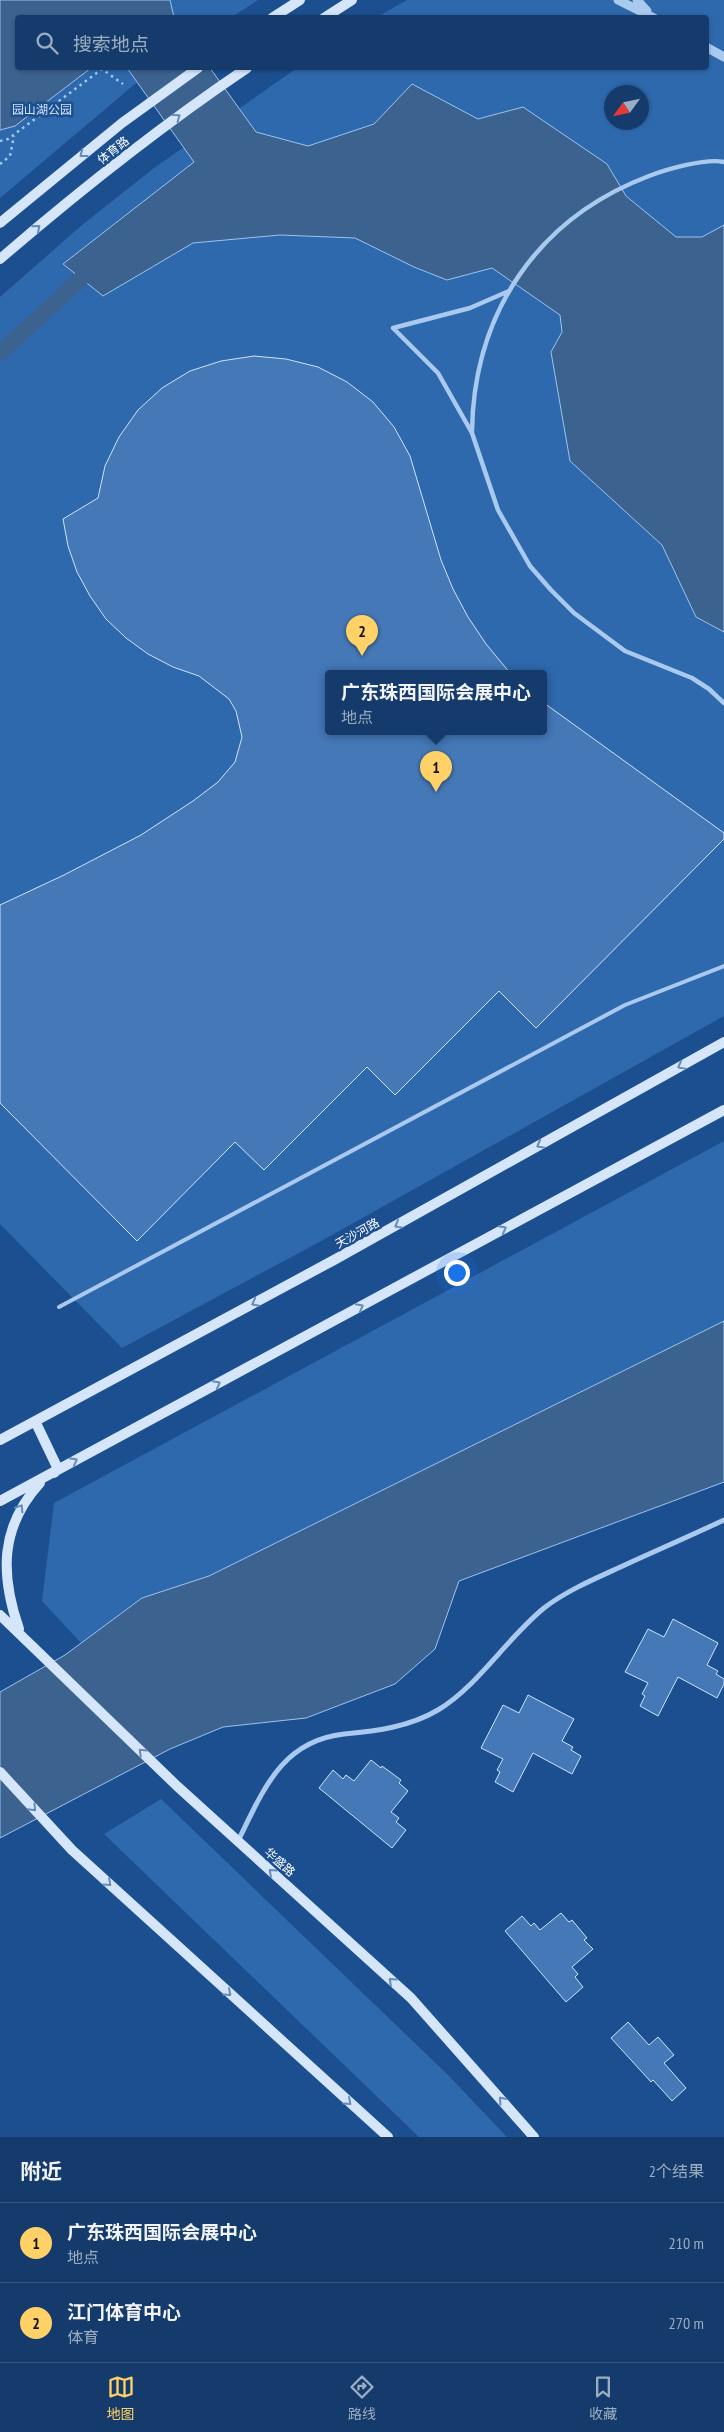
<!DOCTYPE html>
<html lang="zh">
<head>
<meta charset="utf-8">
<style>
  :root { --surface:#143b6b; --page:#214673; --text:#f1f3f6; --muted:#9dadc1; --line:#33557e; --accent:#ffd166 }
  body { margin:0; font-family:"PT Sans Narrow","Noto Sans SC",sans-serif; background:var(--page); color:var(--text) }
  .compass { position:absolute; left:604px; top:85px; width:45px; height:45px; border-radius:50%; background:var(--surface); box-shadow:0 1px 4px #0004; rotate:237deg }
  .you { position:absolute; left:456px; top:1272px; width:18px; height:18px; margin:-12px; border:4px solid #fff; border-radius:50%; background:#1a73e8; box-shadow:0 0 0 8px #1a73e833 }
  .badge { display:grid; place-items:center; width:32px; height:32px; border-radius:50%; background:var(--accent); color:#111; font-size:16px; font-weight:700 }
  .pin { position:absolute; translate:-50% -41px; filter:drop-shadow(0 1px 2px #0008) }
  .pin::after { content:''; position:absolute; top:26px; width:18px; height:15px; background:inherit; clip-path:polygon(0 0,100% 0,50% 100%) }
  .popup { position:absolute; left:325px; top:670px; width:222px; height:65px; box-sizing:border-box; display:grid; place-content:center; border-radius:5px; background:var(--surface); filter:drop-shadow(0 1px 4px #0005); font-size:16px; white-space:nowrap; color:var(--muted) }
  .popup b { font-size:19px; color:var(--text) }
  .popup::after { content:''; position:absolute; left:50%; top:100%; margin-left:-10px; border:10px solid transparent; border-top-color:var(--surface) }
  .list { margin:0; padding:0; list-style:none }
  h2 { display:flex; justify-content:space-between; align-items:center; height:65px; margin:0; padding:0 20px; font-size:21px }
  h2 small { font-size:16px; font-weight:400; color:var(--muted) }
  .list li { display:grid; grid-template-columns:32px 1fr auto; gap:15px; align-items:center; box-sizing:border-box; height:80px; padding:0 20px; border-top:1px solid var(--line) }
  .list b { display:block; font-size:19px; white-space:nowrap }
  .list p { margin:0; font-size:16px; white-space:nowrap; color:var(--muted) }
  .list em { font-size:16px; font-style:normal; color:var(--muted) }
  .icon { flex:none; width:28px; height:28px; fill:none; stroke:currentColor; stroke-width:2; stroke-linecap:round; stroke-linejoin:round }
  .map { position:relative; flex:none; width:724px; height:2137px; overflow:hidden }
  .search { position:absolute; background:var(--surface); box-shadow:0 1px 4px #0004; left:15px; right:15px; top:15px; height:55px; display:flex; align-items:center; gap:12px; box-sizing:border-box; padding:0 18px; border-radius:5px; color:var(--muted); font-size:19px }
  .sheet { height:225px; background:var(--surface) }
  nav { display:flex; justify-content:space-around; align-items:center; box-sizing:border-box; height:70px; border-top:1px solid var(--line); background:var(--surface); font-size:14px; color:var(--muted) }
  nav a { display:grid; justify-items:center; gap:2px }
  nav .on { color:var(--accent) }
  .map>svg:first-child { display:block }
  .green { fill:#2e69ad; fill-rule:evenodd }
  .water { fill:#3c6290; stroke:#9cc4f0 }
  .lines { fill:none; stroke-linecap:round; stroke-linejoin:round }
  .canal { stroke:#3c6290; stroke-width:16 }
  .building { fill:#4478b7; stroke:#cfe3fa }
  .path { stroke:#a9c9ee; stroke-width:2.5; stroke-dasharray:2.5 4; stroke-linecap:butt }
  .service { stroke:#a9c9ee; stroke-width:4 }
  .pedestrian { stroke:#a9c9ee; stroke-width:4.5 }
  .minor { stroke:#a9c9ee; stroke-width:5 }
  .tertiary { stroke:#a9c9ee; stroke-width:9 }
  .secondary { stroke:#d6e6fa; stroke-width:10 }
  .oneway { stroke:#668bba }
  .labels { text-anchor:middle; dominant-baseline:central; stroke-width:5; stroke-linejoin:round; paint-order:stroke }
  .park-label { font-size:12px; fill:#cfe3fa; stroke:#1b4f8f }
  .street-label { font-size:12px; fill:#fff; stroke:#1b4f8f }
</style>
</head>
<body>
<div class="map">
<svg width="724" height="2137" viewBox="0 0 724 2137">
  <rect width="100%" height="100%" fill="#1b4f8f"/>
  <path class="green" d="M0 0H258L232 17 18 18V68H158L141 79 0 198Z
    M407 0H724V1016L323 1240 122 1348 0 1224V297L82 225 154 168 297 68H706V18L377 17ZM612 92H642V122H612ZM328 673H544V731H328Z
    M724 1141V1321L209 1576 142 1598 81 1643 42 1601 54 1503Z
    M161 1799 447 2074 507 2137H419L104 1834Z"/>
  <path class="water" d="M0 0H170L174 17 18 18V68H91L15 126 0 130Z
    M127 68H210L256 132 308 146 374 124 412 84 478 119 523 107 607 164 626 196 676 237H702L724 225V632L696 617 662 545 570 461 551 352 562 332 560 315 492 268 447 280 414 267 355 238 280 235 193 243 103 296 63 264 194 162Z
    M724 1321V1482L459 1581 435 1649 395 1684 306 1718 223 1727 170 1749 0 1838V1692L65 1655 142 1598 209 1576Z"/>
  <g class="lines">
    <path class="canal" d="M0 353 81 279"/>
  </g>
  <path class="building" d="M254 356 286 359 318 367 347 382 373 402 394 427 410 456 441 560 453 589 468 617 486 644 510 673H328V731H544V703L724 833V839L536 1028 499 991 395 1095 367 1067 264 1170 235 1142 137 1241 0 1103V905L64 875 141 835 193 801 218 782 235 762 242 737 236 711 229 699 199 676 173 667 148 654 126 638 106 619 90 596 77 572 68 546 63 519 98 498 105 466 119 437 138 410 162 388 190 371 221 361Z
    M673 1619 718 1643 707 1665 718 1671 716 1674 724 1679V1684L717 1698 678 1677 658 1716 640 1706 645 1696 642 1694 648 1683 625 1672 648 1629 664 1637Z
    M528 1695 574 1719 562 1741 573 1747 571 1750 581 1756 572 1774 533 1753 513 1792 495 1782 500 1772 497 1770 503 1759 481 1748 503 1705 519 1713Z
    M371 1760 381 1768 382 1766 401 1780 399 1783 408 1791 391 1812 399 1818 396 1822 406 1830 392 1848 319 1788 333 1770 343 1779 346 1775 354 1781Z
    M561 1913 569 1922 572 1920 587 1938 584 1940 593 1949 572 1967 578 1974 575 1977 583 1987 566 2002 505 1931 522 1916 531 1926 534 1923 540 1930Z
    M628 2022 649 2045 658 2037 674 2055 664 2063 686 2088 672 2101 653 2080 651 2082 611 2038Z"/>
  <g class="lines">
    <path class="path" d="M0 141 8 139 102 69 123 84
      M0 164 10 156 14 136"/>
    <path class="service" d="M59 1307 625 1005 724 966"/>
    <path class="pedestrian" d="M509 291 470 308 393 328 438 373 472 433 498 510 530 566 551 590 574 613 625 651 692 678 709 689 724 703
      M472 431C474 312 538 218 649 176 667 169 706 158 724 162"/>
    <path class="minor" d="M238 1841C263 1791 281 1741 344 1734 377 1731 409 1727 438 1710 479 1685 506 1639 544 1608 569 1589 599 1577 627 1564 660 1549 692 1535 724 1520"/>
    <path class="tertiary" d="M618 0 654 18
      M637 0 647 11
      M706 47 724 57"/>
    <path class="secondary" d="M272 18 300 0
      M324 18 352 0
      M0 223 122 123 198 68
      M0 259C79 191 161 126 247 68
      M35 1421 58 1469 54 1473
      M0 1440 334 1260 724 1042
      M0 1501 724 1110
      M0 1615 177 1786 411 1998 534 2137
      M19 1629C0 1574 0 1527 40 1483
      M0 1772 72 1850 388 2137"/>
  </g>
  <defs><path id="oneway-chevron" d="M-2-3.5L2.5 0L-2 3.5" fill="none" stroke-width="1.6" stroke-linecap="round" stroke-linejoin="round" transform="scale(1.25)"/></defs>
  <g class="oneway">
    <use href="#oneway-chevron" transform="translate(177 117) rotate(-36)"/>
    <use href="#oneway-chevron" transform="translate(83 154) rotate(142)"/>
    <use href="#oneway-chevron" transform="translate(37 228) rotate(-41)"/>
    <use href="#oneway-chevron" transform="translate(681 1066) rotate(151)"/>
    <use href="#oneway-chevron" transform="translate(540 1145) rotate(151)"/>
    <use href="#oneway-chevron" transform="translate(398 1225) rotate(151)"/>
    <use href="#oneway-chevron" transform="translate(503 1229) rotate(-28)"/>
    <use href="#oneway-chevron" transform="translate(255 1303) rotate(152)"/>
    <use href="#oneway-chevron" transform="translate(360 1307) rotate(-28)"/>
    <use href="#oneway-chevron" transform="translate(217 1384) rotate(-28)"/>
    <use href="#oneway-chevron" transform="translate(74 1461) rotate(-28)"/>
    <use href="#oneway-chevron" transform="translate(20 1508) rotate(-58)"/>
    <use href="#oneway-chevron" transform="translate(142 1752) rotate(-136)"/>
    <use href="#oneway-chevron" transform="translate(33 1808) rotate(47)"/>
    <use href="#oneway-chevron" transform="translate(272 1872) rotate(-138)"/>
    <use href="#oneway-chevron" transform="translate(108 1883) rotate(42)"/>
    <use href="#oneway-chevron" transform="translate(392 1981) rotate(-138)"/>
    <use href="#oneway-chevron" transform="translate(228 1993) rotate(42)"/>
    <use href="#oneway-chevron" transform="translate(502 2100) rotate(-132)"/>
    <use href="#oneway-chevron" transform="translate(348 2102) rotate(42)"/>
  </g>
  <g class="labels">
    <g class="park-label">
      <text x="42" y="109">园山湖公园</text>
    </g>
    <g class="street-label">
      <text transform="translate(113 150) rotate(-38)">体育路</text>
      <text transform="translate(357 1233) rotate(-29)">天沙河路</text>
      <text transform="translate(280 1862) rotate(42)">华盛路</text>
    </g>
  </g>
</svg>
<svg class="compass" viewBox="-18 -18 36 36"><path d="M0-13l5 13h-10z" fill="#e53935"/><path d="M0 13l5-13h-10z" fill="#9dadc1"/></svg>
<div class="you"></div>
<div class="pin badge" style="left:436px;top:792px">1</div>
<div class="popup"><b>广东珠西国际会展中心</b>地点</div>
<div class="pin badge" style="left:362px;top:656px">2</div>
<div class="search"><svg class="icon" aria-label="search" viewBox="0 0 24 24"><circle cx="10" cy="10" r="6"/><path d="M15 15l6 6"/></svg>搜索地点</div>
</div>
<section class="sheet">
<h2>附近<small>2个结果</small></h2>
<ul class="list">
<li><span class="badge">1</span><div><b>广东珠西国际会展中心</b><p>地点</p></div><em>210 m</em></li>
<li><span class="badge">2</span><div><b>江门体育中心</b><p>体育</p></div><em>270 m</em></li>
</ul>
</section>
<nav>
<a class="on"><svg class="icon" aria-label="map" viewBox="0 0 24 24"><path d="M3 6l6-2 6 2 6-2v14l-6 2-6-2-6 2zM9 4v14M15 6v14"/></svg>地图</a>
<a><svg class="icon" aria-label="directions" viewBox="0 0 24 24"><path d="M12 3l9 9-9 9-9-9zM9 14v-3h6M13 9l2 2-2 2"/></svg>路线</a>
<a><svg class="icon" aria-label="saved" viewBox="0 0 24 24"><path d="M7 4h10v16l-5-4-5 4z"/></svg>收藏</a>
</nav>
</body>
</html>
